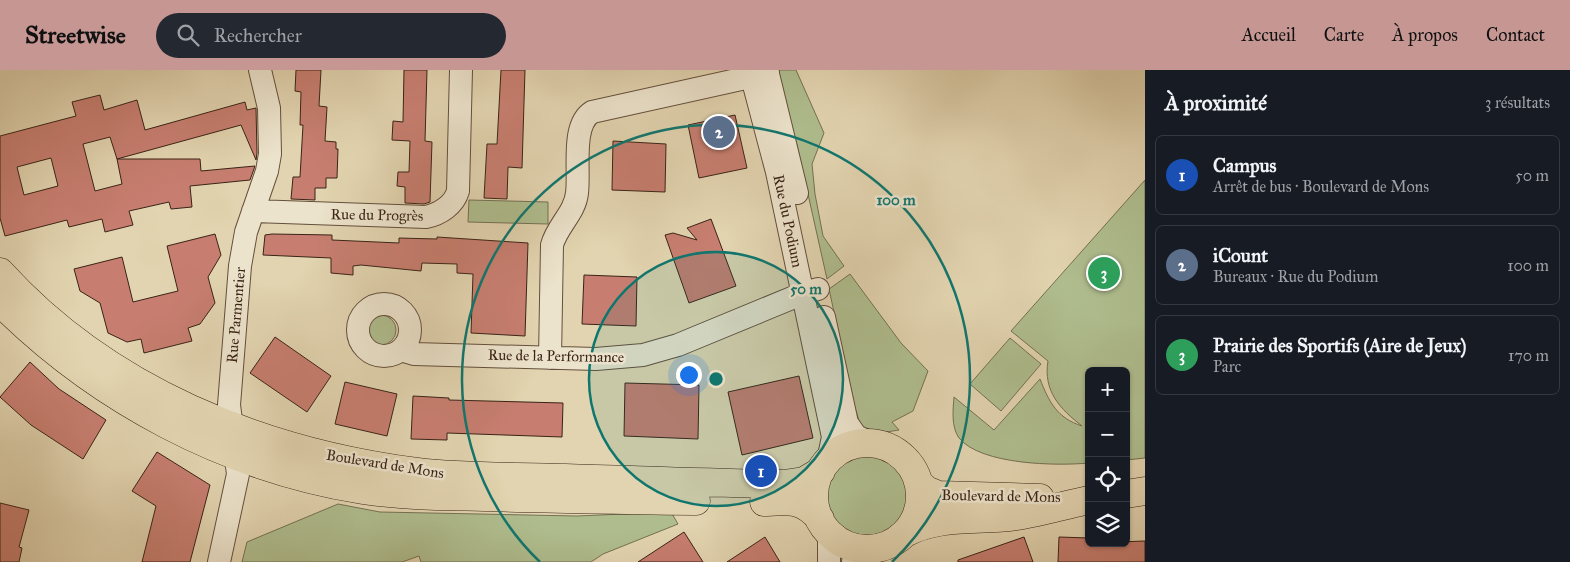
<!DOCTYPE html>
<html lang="fr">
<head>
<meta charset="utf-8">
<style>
  :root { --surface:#171b24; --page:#242831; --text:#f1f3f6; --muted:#9ea1a6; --line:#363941; --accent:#c59692 }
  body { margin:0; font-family:"IM FELL Great Primer",serif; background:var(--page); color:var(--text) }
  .controls { position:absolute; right:15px; bottom:15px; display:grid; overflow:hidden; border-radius:8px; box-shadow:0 1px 4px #0004 }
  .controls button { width:45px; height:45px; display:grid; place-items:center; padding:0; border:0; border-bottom:1px solid var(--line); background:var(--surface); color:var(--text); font:25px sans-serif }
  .you { position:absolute; left:688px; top:304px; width:18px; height:18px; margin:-12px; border:4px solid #fff; border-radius:50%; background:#1a73e8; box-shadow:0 0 0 8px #1a73e833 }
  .badge { display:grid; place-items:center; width:32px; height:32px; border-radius:50%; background:var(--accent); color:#fff; font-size:16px; font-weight:700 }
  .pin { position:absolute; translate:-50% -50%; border:2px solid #fff; box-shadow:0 1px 5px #0006 }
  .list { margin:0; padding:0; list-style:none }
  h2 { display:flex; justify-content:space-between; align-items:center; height:65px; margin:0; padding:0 20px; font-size:21px }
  h2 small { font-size:16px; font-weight:400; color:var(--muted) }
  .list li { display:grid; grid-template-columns:32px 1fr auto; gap:15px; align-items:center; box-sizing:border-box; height:80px; margin:0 10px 10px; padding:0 10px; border:1px solid var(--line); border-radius:8px }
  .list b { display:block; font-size:19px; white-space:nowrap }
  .list p { margin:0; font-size:16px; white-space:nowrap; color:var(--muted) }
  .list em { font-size:16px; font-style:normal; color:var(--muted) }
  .icon { flex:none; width:28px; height:28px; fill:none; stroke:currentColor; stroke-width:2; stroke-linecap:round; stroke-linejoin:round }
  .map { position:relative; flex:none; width:1145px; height:492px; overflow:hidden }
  header { display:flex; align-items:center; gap:30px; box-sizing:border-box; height:70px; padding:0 25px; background:var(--accent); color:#111 }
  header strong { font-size:24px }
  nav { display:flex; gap:28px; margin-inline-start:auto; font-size:18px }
  .search { width:350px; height:45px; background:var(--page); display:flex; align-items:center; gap:12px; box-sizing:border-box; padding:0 18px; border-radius:28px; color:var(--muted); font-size:19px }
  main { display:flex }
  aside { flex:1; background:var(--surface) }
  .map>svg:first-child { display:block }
  .green { fill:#afbd8e; stroke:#747052 }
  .building { fill:#c77e70; stroke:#3a2316; fill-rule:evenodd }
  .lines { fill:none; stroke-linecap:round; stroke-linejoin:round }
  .minor-casing { stroke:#644f3c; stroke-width:24 }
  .major-casing { stroke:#3a2316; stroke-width:29 }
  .minor { stroke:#ece3cc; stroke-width:22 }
  .major { stroke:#e2d4b0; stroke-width:28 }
  .ring { fill:none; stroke:#0f766e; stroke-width:2.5 }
  .labels { text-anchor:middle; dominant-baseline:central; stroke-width:5; stroke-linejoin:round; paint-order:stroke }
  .street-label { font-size:15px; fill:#3a2316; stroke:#ece3cc }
  .centre { fill:#0f766e; stroke:#ece3cc; stroke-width:2.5 }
  .ring-label { font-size:15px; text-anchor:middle; font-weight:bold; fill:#0f766e; stroke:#ece3cc; stroke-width:5; stroke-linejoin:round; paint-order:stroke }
</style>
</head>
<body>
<header>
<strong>Streetwise</strong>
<div class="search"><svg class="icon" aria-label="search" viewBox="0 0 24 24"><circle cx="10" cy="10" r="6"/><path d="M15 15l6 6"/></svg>Rechercher</div>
<nav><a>Accueil</a><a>Carte</a><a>À propos</a><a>Contact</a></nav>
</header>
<main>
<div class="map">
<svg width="1145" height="492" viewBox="0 0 1145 492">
  <rect width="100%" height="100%" fill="#e2d4b0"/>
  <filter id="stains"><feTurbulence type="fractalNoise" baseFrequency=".004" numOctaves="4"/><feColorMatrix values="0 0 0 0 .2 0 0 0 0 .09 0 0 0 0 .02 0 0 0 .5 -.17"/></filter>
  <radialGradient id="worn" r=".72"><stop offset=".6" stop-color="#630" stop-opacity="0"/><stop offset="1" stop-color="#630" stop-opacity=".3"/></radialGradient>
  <path class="green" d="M776 0H796L824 63 812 94 815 124 823 166 844 196 827 209 797 75Z
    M1145 110V388L1126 390V301H1089V393C1057 396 981 395 959 368 951 357 953 339 954 327L994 360 1040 309C1049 332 1057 348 1082 356 1060 339 1043 321 1048 291L1011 261Z
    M469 130 548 132V154L468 152Z
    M850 204 901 273 928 301 913 341 892 352 899 360 880 363 861 357 855 338 829 219Z
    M366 260a15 15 0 1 1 30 0a15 15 0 1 1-30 0Z
    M1010 268 1041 294 1001 341 970 314Z
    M826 427a42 42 0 1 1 84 0a42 42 0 1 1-84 0Z
    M338 434 380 442 577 446 671 442 678 454 603 484 591 492H421L419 486 402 492H242L247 472Z"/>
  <path class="building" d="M296 0H321L319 36 327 37 325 71 336 72V79H338L337 108H326V118H315V130L291 129 293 107H300L303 55H300L301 22 295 21Z
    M404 0H427L425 71 432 72 430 132 424 134 405 133V117L397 116 398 102H409L410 71 392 70 393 51 403 52Z
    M501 0H525L522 98 508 97 507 129 484 128 487 74H497Z
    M100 25 104 40 137 30 145 60 245 32 247 40 256 38 257 83 256 90 241 55 117 89 110 67 83 74 95 121 122 114 117 89H200L201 101 255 96 250 110 190 116 192 137 171 139 169 132 129 141 133 155 105 162 102 149 69 157 67 150 5 166 0 148V66L76 46 72 32ZM51 88 58 116 24 125 17 97Z
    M735 45 747 98 699 108 688 55Z
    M613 71 666 74 665 122 612 120Z
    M711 149 736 216 689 233 665 165 673 163 697 170 687 158Z
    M215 164 221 185 208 207 215 233 200 254 188 258 192 271 144 283 141 269 127 272 108 263 100 233 80 221 74 199 122 187 133 232 178 221 167 176Z
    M272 164 332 165V170L399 173V168L437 169V167L528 173 525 266 471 263 473 204 457 203V194L422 193 421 201 361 195 353 196V205L331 203V188L263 185 265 165Z
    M584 205 637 207 636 256 582 254Z
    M275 267 331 306 307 342 250 303Z
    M30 292 59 319 106 350 83 389 31 355 0 327Z
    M799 306 813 368 742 385 728 322Z
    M345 312 397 324 387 366 335 354Z
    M625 313 699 315 698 369 624 366Z
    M413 326 449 328V330L563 333 562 367 447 363V370L411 369Z
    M157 382 210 415 190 492H142L156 436 132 421Z
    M0 433 29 440 19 477 22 478 19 492H0Z
    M684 462 703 492H638Z
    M765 467 780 492H727Z
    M1024 467 1033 492H958V490Z
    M1059 467 1089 468V473L1145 471V492H1058Z"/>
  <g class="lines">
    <g class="minor-casing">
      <path id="minor" d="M750 0 777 102 833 367 828 391
        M767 0 797 123
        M253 141 426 147C440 144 454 135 458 121L461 0
        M358 260a26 26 0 1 1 52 0a26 26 0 1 1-52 0Z
        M824 247 847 353 856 366 874 374
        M401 280 414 284 596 289 643 285 678 275 804 223 818 219
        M550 288 552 175C557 156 575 143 577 123 580 100 571 55 592 42L768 3
        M826 460 829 470V492
        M219 492 238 404 229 335 240 196 246 162 267 101 270 84 269 38 260 0
        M853 492 874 479"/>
    </g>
    <g class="major-casing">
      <path id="major" d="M0 202C107 320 261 382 417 402 466 408 516 406 565 408 638 410 711 413 784 414L804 411 821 401
        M0 232C98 330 226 398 363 420 403 426 444 426 484 427 554 429 625 430 696 431
        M814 426a53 53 0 1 1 106 0a53 53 0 1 1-106 0Z
        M918 412 926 420 938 425 1040 428
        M1126 424 1145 421
        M764 432C789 431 802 428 820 449
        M905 463C942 444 978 452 1017 446 1041 442 1065 435 1089 430"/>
    </g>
    <use href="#minor" class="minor"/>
    <use href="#major" class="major"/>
  </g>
  <circle cx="716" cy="309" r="127" fill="#0f766e" fill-opacity=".12"/>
  <g class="ring">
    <circle cx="716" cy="309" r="127"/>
    <path d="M540 492A254 254 0 1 1 892 492"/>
  </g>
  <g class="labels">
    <g class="street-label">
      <text transform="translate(377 145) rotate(1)">Rue du Progrès</text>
      <text transform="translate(788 151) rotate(78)">Rue du Podium</text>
      <text transform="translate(236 245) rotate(-85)">Rue Parmentier</text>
      <text transform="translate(556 286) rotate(1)">Rue de la Performance</text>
      <text transform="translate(385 394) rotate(9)">Boulevard de Mons</text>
      <text transform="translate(1001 426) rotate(1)">Boulevard de Mons</text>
    </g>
  </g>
  <circle cx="716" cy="309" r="8" class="centre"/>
  <g class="ring-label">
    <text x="896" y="135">100 m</text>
    <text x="806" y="224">50 m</text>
  </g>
  <rect width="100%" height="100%" filter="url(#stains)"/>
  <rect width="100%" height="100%" fill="url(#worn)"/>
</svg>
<div class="controls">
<button>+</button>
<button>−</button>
<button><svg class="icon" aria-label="locate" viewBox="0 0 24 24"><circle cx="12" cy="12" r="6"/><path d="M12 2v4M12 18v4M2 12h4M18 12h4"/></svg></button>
<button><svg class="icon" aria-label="layers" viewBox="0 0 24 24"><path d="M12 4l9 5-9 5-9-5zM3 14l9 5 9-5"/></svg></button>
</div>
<div class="you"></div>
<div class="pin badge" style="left:761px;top:401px;background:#1a4fb4">1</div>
<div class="pin badge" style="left:719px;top:62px;background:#5c6f8a">2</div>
<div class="pin badge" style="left:1104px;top:203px;background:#2e9e5b">3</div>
</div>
<aside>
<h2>À proximité<small>3 résultats</small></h2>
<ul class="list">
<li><span class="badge" style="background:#1a4fb4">1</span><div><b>Campus</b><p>Arrêt de bus · Boulevard de Mons</p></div><em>50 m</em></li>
<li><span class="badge" style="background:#5c6f8a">2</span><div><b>iCount</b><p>Bureaux · Rue du Podium</p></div><em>100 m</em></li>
<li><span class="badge" style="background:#2e9e5b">3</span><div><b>Prairie des Sportifs (Aire de Jeux)</b><p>Parc</p></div><em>170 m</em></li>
</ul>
</aside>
</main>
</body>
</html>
